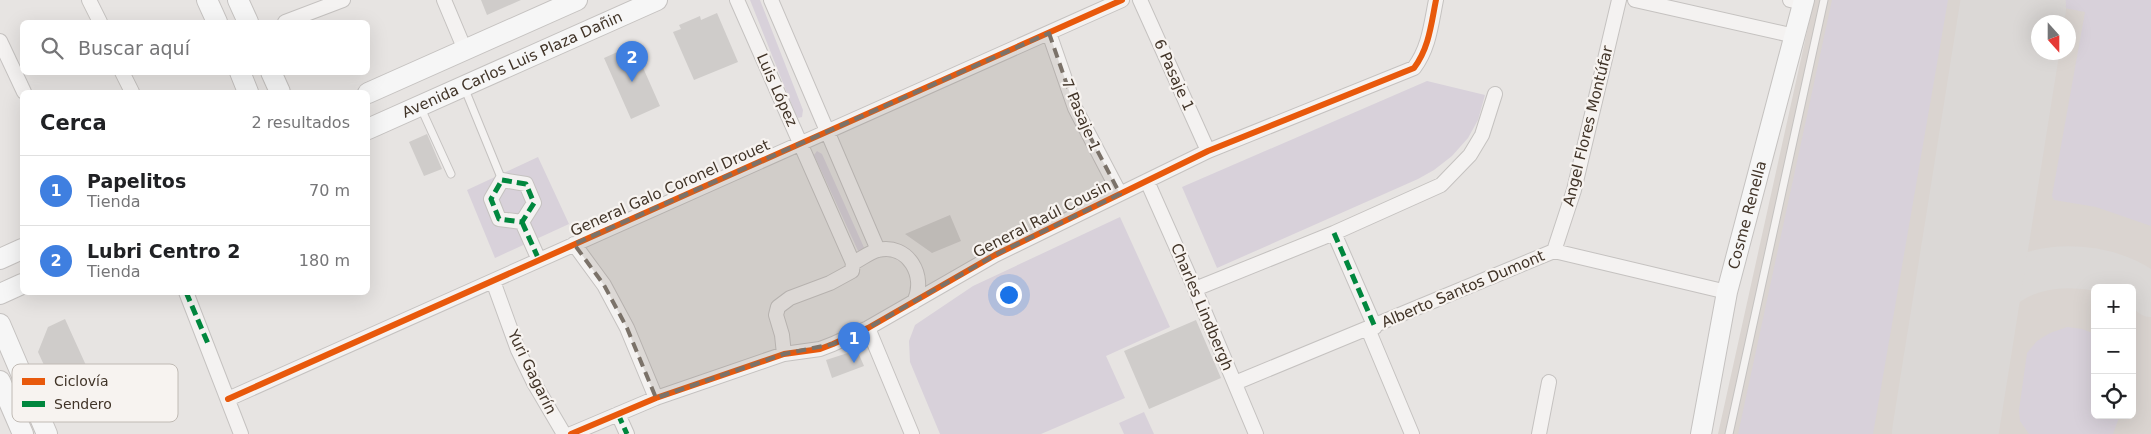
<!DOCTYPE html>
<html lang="es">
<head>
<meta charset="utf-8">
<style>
  :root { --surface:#fff; --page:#f6f6f6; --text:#202124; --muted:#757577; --line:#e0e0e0; --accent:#7b7269 }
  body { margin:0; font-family:"DejaVu Sans",sans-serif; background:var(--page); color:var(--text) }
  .controls { position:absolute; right:15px; bottom:15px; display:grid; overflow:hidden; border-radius:8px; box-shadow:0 5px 20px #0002 }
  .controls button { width:45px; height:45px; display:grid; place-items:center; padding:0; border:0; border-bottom:1px solid var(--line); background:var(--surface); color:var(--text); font:25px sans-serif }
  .compass { position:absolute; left:2031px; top:15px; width:45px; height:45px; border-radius:50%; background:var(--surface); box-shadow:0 5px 20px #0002; rotate:159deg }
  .you { position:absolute; left:1008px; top:294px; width:18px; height:18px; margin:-12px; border:4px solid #fff; border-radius:50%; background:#1a73e8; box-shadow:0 0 0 8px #1a73e833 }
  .badge { display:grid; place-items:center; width:32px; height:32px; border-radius:50%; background:var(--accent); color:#fff; font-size:16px; font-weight:700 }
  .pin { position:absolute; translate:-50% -41px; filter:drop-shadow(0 1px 2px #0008) }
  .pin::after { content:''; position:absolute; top:26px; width:18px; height:15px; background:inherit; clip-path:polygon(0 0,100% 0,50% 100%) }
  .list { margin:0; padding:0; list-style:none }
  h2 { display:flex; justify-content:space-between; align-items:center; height:65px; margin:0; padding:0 20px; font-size:21px }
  h2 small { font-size:16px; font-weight:400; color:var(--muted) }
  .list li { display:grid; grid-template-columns:32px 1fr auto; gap:15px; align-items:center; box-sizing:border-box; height:70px; padding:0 20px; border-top:1px solid var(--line) }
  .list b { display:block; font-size:19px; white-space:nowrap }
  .list p { margin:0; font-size:16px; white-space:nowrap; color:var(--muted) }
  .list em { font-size:16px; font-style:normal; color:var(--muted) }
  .icon { flex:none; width:28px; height:28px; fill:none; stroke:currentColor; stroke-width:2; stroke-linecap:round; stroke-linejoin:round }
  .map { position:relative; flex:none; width:2151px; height:434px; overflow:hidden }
  .search { position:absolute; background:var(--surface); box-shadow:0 5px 20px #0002; left:20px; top:20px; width:350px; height:55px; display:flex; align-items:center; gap:12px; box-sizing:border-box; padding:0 18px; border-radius:8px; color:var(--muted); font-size:19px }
  .panel { position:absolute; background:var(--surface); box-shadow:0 5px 20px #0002; left:20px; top:90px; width:350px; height:205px; border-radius:8px }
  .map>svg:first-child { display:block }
  .built { fill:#dad4d0; fill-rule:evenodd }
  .green { fill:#d8d1da }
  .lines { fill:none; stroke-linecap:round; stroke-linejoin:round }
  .taxiway { stroke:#dbd8d6; stroke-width:42 }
  .runway { stroke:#dbd8d6; stroke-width:106 }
  .building { fill:#cfccca }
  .lane-casing { stroke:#c5c2c0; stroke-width:9 }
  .street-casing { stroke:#c5c2c0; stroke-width:16 }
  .secondary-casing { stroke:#c5c2c0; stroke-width:22 }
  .lane { stroke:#f4f2f1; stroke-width:7 }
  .street { stroke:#f4f2f1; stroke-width:14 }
  .secondary { stroke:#f6f6f6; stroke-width:20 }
  .quiet { stroke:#00873e; stroke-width:5; stroke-dasharray:10 5; stroke-linecap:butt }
  .cycleway-casing { stroke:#f7f3f0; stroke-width:9 }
  .cycleway { stroke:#e8590c; stroke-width:6 }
  .marked { fill:#7b7269; fill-opacity:0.2; stroke:#7b7269; stroke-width:4; stroke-dasharray:10 6; stroke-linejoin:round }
  .labels { text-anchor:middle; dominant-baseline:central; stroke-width:4.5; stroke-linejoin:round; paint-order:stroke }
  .street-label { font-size:15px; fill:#413428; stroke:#f7f3f0 }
  .key { fill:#f7f3f0; stroke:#c0bab4; stroke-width:1 }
  .key-label { font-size:14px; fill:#413428 }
</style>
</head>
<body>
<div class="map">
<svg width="2151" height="434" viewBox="0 0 2151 434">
  <rect width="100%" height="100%" fill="#e7e4e2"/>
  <path class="built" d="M1814 0H2151V434H1718ZM2038 22H2068V52H2038ZM2095 288H2132V415H2095Z"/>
  <path class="green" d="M750 0H760L803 110 802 117 798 118 795 113Z
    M1832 0H1948L1873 434H1738Z
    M2021 0H2151V226L2096 207 2054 200 2052 196 2085 12Z
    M1427 81 1485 95 1478 120 1468 138 1452 156 1434 170 1418 179 1217 268 1182 187Z
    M817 151 822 154 866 252 860 255 814 155Z
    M538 157 569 224 495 258 467 190Z
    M1120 217 1170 327 1106 356 1125 398 1041 434H940L910 362 909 341 915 325 973 286Z
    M2067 327 2082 329 2095 334V415H2120L2113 434H2029L2020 421 2019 410 2027 353 2037 341 2050 333Z
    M1144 412 1154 434H1124L1119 423Z"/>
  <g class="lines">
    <path class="taxiway" d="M1958 352C1983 290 2025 259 2092 269 2114 273 2135 280 2151 296"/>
    <path class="runway" d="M1945 434 2013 7"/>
  </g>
  <path class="building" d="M481 0H521L487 15Z
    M717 13 738 62 694 80 673 32 681 29 679 25 700 16 701 20Z
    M633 45 660 106 631 119 604 58Z
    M427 134 442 169 424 176 409 142Z
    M950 215 961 241 932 253 905 234Z
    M65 319 89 372 54 387 38 352 48 327Z
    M1196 320 1221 378 1149 409 1124 351Z
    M857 350 864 366 832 378 826 360Z"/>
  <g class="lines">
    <g class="lane-casing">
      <path id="lane" d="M464 87 502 180
        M420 106 451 174
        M1729 434 1824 0"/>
    </g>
    <g class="street-casing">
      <path id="street" d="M89 0 100 22
        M444 0 465 50
        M737 0 853 263
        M771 0 878 250
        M1140 0 1208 151
        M1635 0 1795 36
        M1790 0 1803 3
        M285 22 343 0
        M1049 33 1075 108 1120 194
        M0 41 24 92
        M122 72 132 92
        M502 180 526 184 534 203 522 222 499 219 491 199Z
        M1147 181 1195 289 1256 434
        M522 222 539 260
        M1334 233 1375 327
        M574 244 604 285 627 328 656 398
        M1554 251 1574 190 1619 0
        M493 281 518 350 534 383 564 434
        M1195 289 1334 233 1441 185 1470 155 1482 135 1495 94
        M186 292 241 434
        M868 328 912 434
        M1368 329 1412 434
        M784 354 782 335 776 315 778 307 790 298 830 283 852 271 853 263C861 259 870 252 878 250 908 243 927 276 914 302
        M1235 383 1554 251 1727 292
        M228 399 1122 0
        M618 414 627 434
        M571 434 656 398 784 354 820 349 833 344 868 328 995 255 1208 151 1414 68C1429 48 1431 25 1436 0
        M1539 434 1549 382"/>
    </g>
    <g class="secondary-casing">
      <g id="secondary">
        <path d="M207 0 217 22"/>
        <path d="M238 0 248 22"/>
        <path d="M240 72 248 92"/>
        <path d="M271 72 280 92"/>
        <path d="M368 93 577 0"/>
        <path id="s1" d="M368 129 657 0"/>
        <path d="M0 259 22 249"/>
        <path d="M0 294 22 284"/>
        <path d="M0 324 47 434"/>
        <path d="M0 381 23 434"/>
        <path id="s2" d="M1701 434 1727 292 1804 0"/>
      </g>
    </g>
    <use href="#lane" class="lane"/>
    <use href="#street" class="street"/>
    <use href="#secondary" class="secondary"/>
    <path class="quiet" d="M502 180 526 184 534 203 522 222 499 219 491 199Z
      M522 222 539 260
      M1334 233 1375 327
      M186 292 209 346
      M618 414 627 434"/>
    <g class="cycleway-casing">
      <path id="cycleway" d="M228 399 1122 0
        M571 434 656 398 784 354 820 349 833 344 868 328 995 255 1208 151 1414 68C1429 48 1431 25 1436 0"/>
    </g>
    <use href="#cycleway" class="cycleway"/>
  </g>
  <path class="marked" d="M1049 33 1075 108 1120 194 995 255 868 328 833 344 784 354 656 398 627 328 604 285 574 244Z"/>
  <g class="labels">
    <g class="street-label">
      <text stroke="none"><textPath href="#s1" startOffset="158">Avenida Carlos Luis Plaza Dañin</textPath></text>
      <text transform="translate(1174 75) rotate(66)">6 Pasaje 1</text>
      <text transform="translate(777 90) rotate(66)">Luis López</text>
      <text transform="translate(1081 115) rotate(67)">7 Pasaje 1</text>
      <text transform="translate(1588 126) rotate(-76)">Angel Flores Montúfar</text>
      <text transform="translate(670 188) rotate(-24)">General Galo Coronel Drouet</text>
      <text stroke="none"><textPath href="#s2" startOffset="224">Cosme Renella</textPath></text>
      <text transform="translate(1042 219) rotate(-27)">General Raúl Cousin</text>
      <text transform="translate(1463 289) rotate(-23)">Alberto Santos Dumont</text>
      <text transform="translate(1202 307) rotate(67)">Charles Lindbergh</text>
      <text transform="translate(532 372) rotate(64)">Yuri Gagarín</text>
    </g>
  </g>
  <rect x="12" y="364" width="166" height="58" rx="8" class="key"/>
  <rect x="22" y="378" width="23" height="7" fill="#e8590c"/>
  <rect x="22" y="401" width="23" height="6" fill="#00873e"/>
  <g class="key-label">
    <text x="54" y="386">Ciclovía</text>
    <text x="54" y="409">Sendero</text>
  </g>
</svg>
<div class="controls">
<button>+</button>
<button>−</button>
<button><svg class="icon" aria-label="locate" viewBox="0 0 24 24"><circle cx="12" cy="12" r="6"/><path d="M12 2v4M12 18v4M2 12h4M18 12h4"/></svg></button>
</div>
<svg class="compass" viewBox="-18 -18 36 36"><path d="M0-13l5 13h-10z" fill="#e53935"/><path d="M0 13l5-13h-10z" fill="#757577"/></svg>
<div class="you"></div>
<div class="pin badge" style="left:854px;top:363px;background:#3f7fe0">1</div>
<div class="pin badge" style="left:632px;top:82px;background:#3f7fe0">2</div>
<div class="search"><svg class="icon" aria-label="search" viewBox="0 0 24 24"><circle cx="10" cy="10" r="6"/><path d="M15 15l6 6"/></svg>Buscar aquí</div>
<section class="panel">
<h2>Cerca<small>2 resultados</small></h2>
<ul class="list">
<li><span class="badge" style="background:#3f7fe0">1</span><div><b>Papelitos</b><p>Tienda</p></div><em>70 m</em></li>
<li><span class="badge" style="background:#3f7fe0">2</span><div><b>Lubri Centro 2</b><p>Tienda</p></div><em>180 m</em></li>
</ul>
</section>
</div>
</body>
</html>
